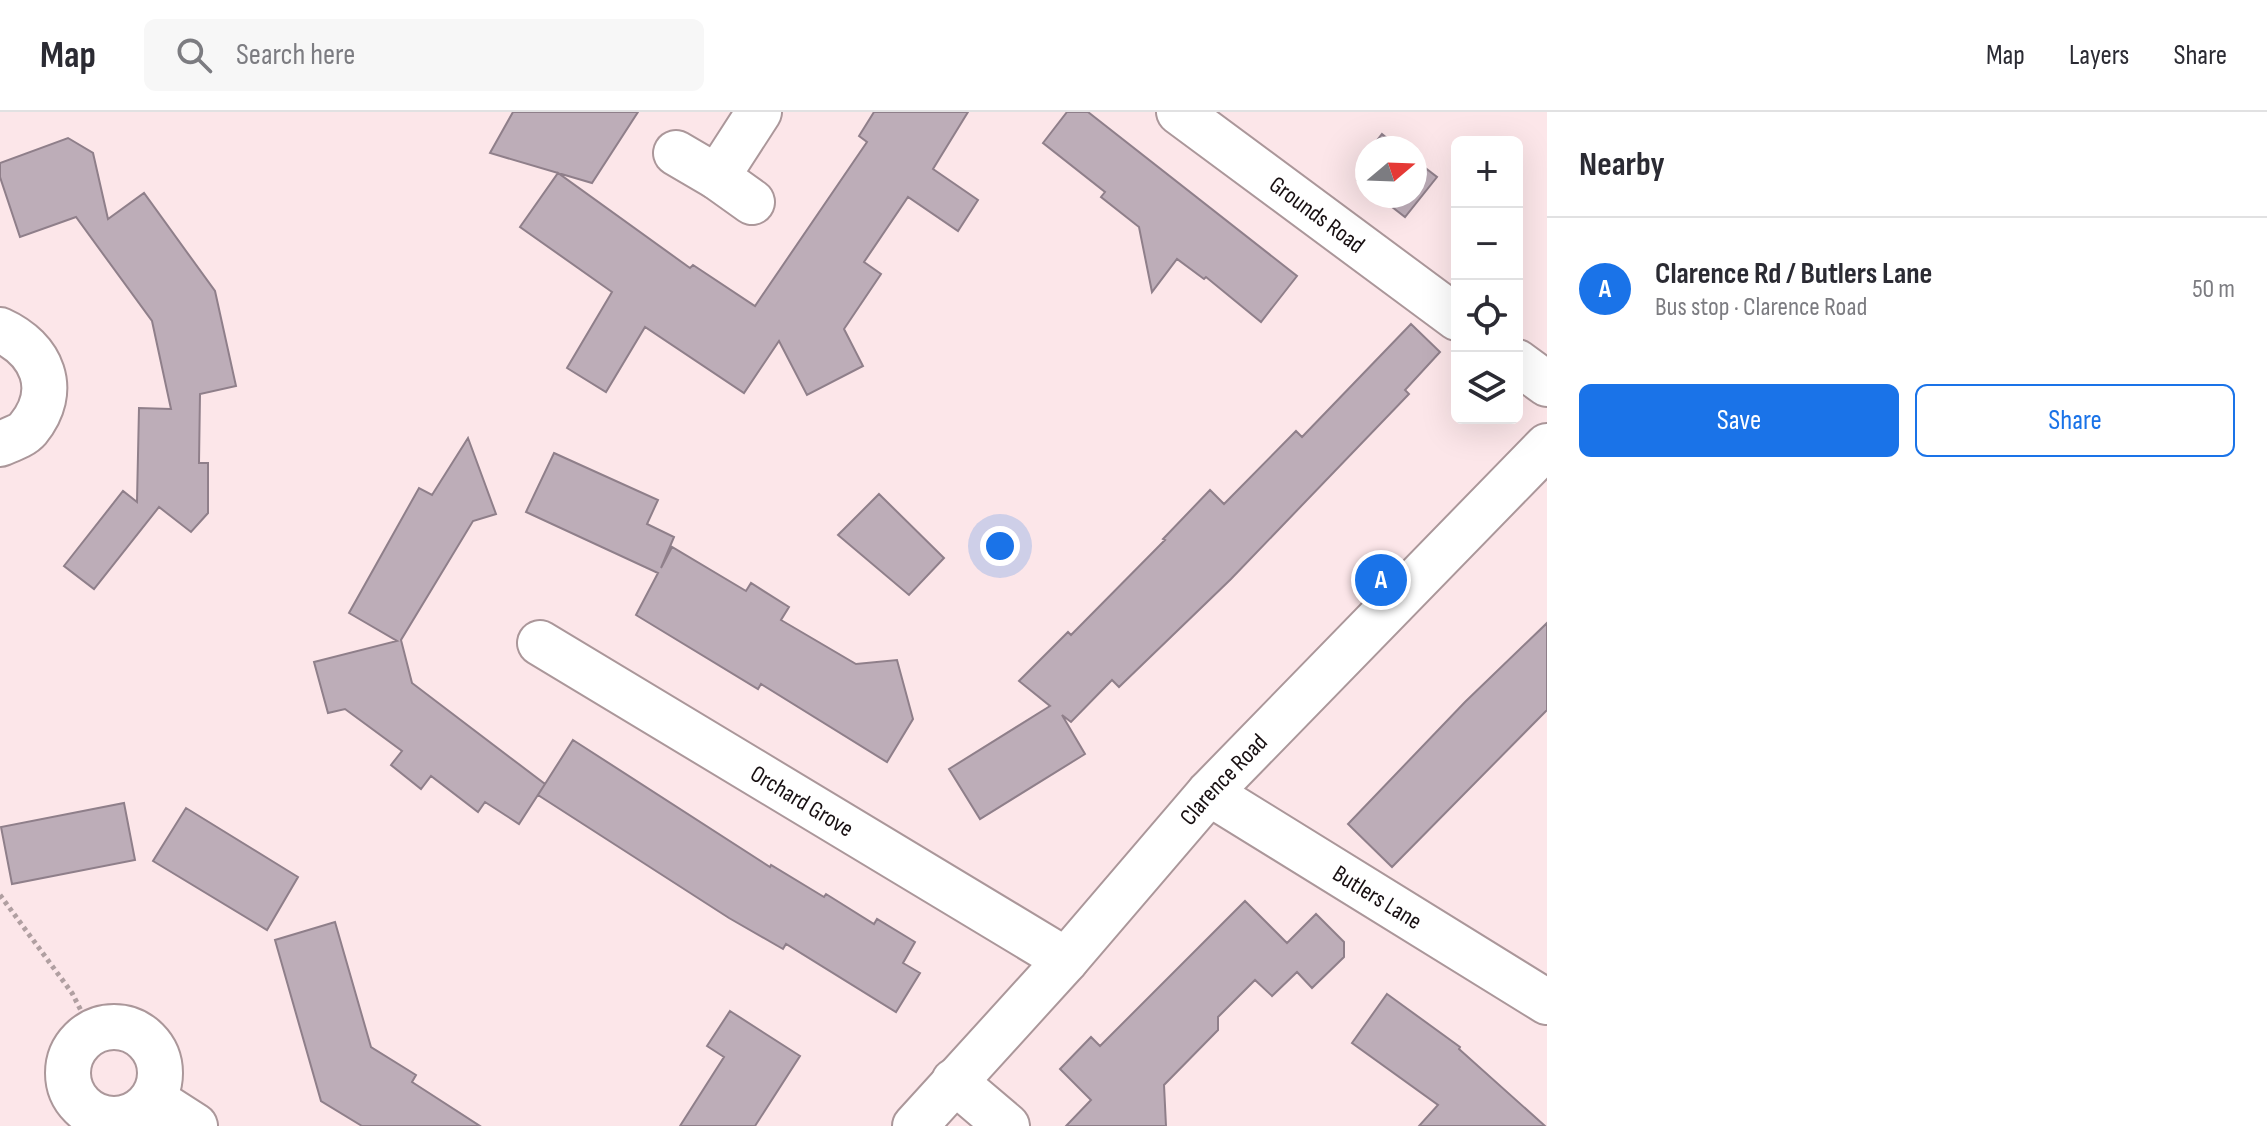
<!DOCTYPE html>
<html lang="en">
<head>
<meta charset="utf-8">
<style>
  :root { --surface:#fff; --page:#f7f7f7; --text:#2b2b33; --muted:#7c7c81; --line:#e1e1e2; --accent:#1a73e8 }
  body { margin:0; font-family:"Sofia Sans Condensed",sans-serif; background:var(--page); color:var(--text) }
  .controls { position:absolute; right:24px; top:24px; display:grid; overflow:hidden; border-radius:12px; box-shadow:0 8px 32px #0002 }
  .controls button { width:72px; height:72px; display:grid; place-items:center; padding:0; border:0; border-bottom:2px solid var(--line); background:var(--surface); color:var(--text); font:40px sans-serif }
  .compass { position:absolute; left:1355px; top:24px; width:72px; height:72px; border-radius:50%; background:var(--surface); box-shadow:0 8px 32px #0002; rotate:71deg }
  .you { position:absolute; left:1000px; top:434px; width:28px; height:28px; margin:-20px; border:6px solid #fff; border-radius:50%; background:#1a73e8; box-shadow:0 0 0 12px #1a73e833 }
  .badge { display:grid; place-items:center; width:52px; height:52px; border-radius:50%; background:var(--accent); color:#fff; font-size:26px; font-weight:700 }
  .pin { position:absolute; translate:-50% -50%; border:4px solid #fff; box-shadow:0 2px 8px #0006 }
  .list { margin:0; padding:0; list-style:none }
  h2 { display:flex; justify-content:space-between; align-items:center; height:104px; margin:0; padding:0 32px; font-size:34px }
  h2 small { font-size:26px; font-weight:400; color:var(--muted) }
  .list li { display:grid; grid-template-columns:52px 1fr auto; gap:24px; align-items:center; box-sizing:border-box; height:144px; padding:0 32px; border-top:2px solid var(--line) }
  .list b { display:block; font-size:30px; white-space:nowrap }
  .list p { margin:0; font-size:26px; white-space:nowrap; color:var(--muted) }
  .list em { font-size:26px; font-style:normal; color:var(--muted) }
  .actions { display:flex; gap:16px; padding:24px 32px }
  .actions a { flex:1; padding:18px 0; border:2px solid var(--accent); border-radius:12px; text-align:center; font-size:28px; color:var(--accent) }
  .actions .main { background:var(--accent); color:#fff }
  .icon { flex:none; width:44px; height:44px; fill:none; stroke:currentColor; stroke-width:2; stroke-linecap:round; stroke-linejoin:round }
  .map { position:relative; flex:none; width:1547px; height:1014px; overflow:hidden }
  header { display:flex; align-items:center; gap:48px; box-sizing:border-box; height:112px; padding:0 40px; background:var(--surface); border-bottom:2px solid var(--line) }
  header strong { font-size:38px }
  nav { display:flex; gap:44px; margin-inline-start:auto; font-size:28px }
  .search { width:560px; height:72px; background:var(--page); display:flex; align-items:center; gap:20px; box-sizing:border-box; padding:0 28px; border-radius:12px; color:var(--muted); font-size:30px }
  main { display:flex }
  aside { flex:1; background:var(--surface) }
  .map>svg:first-child { display:block }
  .building { fill:#bdadb8; stroke:#8f7f8a; stroke-width:2 }
  .lines { fill:none; stroke-linecap:round; stroke-linejoin:round }
  .minor-casing { stroke:#ab979a; stroke-width:48 }
  .tertiary-casing { stroke:#ab979a; stroke-width:48 }
  .path { stroke:#b09fa1; stroke-width:5; stroke-dasharray:4 4; stroke-linecap:butt }
  .minor { stroke:#fff; stroke-width:44 }
  .tertiary { stroke:#fff; stroke-width:44 }
  .labels { text-anchor:middle; dominant-baseline:central; stroke-width:7; stroke-linejoin:round; paint-order:stroke }
  .street-label { font-size:24px; fill:#170f11; stroke:#fff }
</style>
</head>
<body>
<header>
<strong>Map</strong>
<div class="search"><svg class="icon" aria-label="search" viewBox="0 0 24 24"><circle cx="10" cy="10" r="6"/><path d="M15 15l6 6"/></svg>Search here</div>
<nav><a>Map</a><a>Layers</a><a>Share</a></nav>
</header>
<main>
<div class="map">
<svg width="1547" height="1014" viewBox="0 0 1547 1014">
  <rect width="100%" height="100%" fill="#fce6e9"/>
  <path class="building" d="M513 0H638L592 71 490 41Z
    M874 0H968L933 57 978 88 958 119 908 85 864 150 881 162 844 217 863 254 807 283 779 229 744 281 645 215 606 280 567 256 612 180 520 115 558 61 690 156 693 153 755 194 867 30 859 24Z
    M1067 0H1088L1297 164 1261 210 1206 165 1204 167 1177 147 1152 180 1139 115 1101 85 1105 80 1043 31Z
    M1382 22 1399 36H1371Z
    M68 26 93 41 108 107 144 81 215 179 236 274 200 282 199 351H208V401L191 420 159 395 94 477 64 454 123 379 137 390 139 296 171 297 152 209 76 105 20 125 0 65V51Z
    M1367 41V75L1357 68V53Z
    M1415 48 1437 65 1405 105 1378 84H1415Z
    M1411 212 1440 240 1405 278 1409 282 1231 467 1119 575 1112 568 1071 610 1062 603 1085 642 980 707 949 657 1050 594 1019 569 1068 520 1071 523 1165 428 1163 427 1210 378 1224 392 1296 319 1302 325Z
    M468 326 496 402 473 409 401 528 412 571 545 672 519 712 485 690 478 700 431 664 421 677 391 653 402 639 345 597 328 601 314 550 397 529 349 501 419 376 432 383Z
    M554 341 658 388 647 412 674 425 661 456 672 435 746 479 751 471 789 495 781 508 856 552 897 548 913 607 887 650 761 572 758 577 636 503 658 461 526 400Z
    M879 382 944 446 909 483 838 423Z
    M1547 511V598L1392 755 1348 712 1465 590Z
    M573 628 770 755 771 753 824 785 826 782 874 812 877 807 915 830 903 851 920 861 896 900 786 832 783 837 729 806 538 683Z
    M124 691 135 748 12 772 1 715Z
    M186 696 298 765 267 818 153 749Z
    M1245 789 1287 831 1316 802 1344 830V845L1312 876 1297 860 1272 884 1255 868 1218 905V918L1164 973 1166 1014H1066L1091 988 1060 957 1091 925 1100 934Z
    M335 810 371 935 416 963 412 970 480 1014H362L321 989 275 828Z
    M1387 882 1460 935 1459 937 1545 1014H1419L1438 993 1352 931Z
    M730 899 800 944 755 1014H680L724 945 707 934Z"/>
  <g class="lines">
    <g class="minor-casing">
      <g id="minor">
        <path id="s1" d="M1179 0 1457 206"/>
        <path d="M676 41 717 65 752 90"/>
        <path d="M717 65 759 0"/>
        <path d="M0 218C42 237 60 278 28 317 22 324 9 328 0 332"/>
        <path d="M1517 250 1547 272"/>
        <path id="s2" d="M540 531 1066 848"/>
        <path id="s3" d="M1209 681 1547 890"/>
        <circle cx="114" cy="961" r="46"/>
        <path d="M954 969 1007 1014"/>
        <path d="M153 987 195 1014"/>
      </g>
    </g>
    <g class="tertiary-casing">
      <g id="tertiary">
        <path id="s4" d="M915 1014 1066 848 1209 681 1547 334"/>
      </g>
    </g>
    <path class="path" d="M0 783 72 881 92 920"/>
    <use href="#minor" class="minor"/>
    <use href="#tertiary" class="tertiary"/>
  </g>
  <g class="labels">
    <g class="street-label">
      <text stroke="none"><textPath href="#s1" startOffset="172">Grounds Road</textPath></text>
      <text stroke="none"><textPath href="#s4" startOffset="464">Clarence Road</textPath></text>
      <text stroke="none"><textPath href="#s2" startOffset="306">Orchard Grove</textPath></text>
      <text stroke="none"><textPath href="#s3" startOffset="198">Butlers Lane</textPath></text>
    </g>
  </g>
</svg>
<div class="controls">
<button>+</button>
<button>−</button>
<button><svg class="icon" aria-label="locate" viewBox="0 0 24 24"><circle cx="12" cy="12" r="6"/><path d="M12 2v4M12 18v4M2 12h4M18 12h4"/></svg></button>
<button><svg class="icon" aria-label="layers" viewBox="0 0 24 24"><path d="M12 4l9 5-9 5-9-5zM3 14l9 5 9-5"/></svg></button>
</div>
<svg class="compass" viewBox="-18 -18 36 36"><path d="M0-13l5 13h-10z" fill="#e53935"/><path d="M0 13l5-13h-10z" fill="#7c7c81"/></svg>
<div class="you"></div>
<div class="pin badge" style="left:1381px;top:468px">A</div>
</div>
<aside>
<h2>Nearby<small></small></h2>
<ul class="list">
<li><span class="badge">A</span><div><b>Clarence Rd / Butlers Lane</b><p>Bus stop · Clarence Road</p></div><em>50 m</em></li>
</ul>
<div class="actions"><a class="main">Save</a><a>Share</a></div>
</aside>
</main>
</body>
</html>
